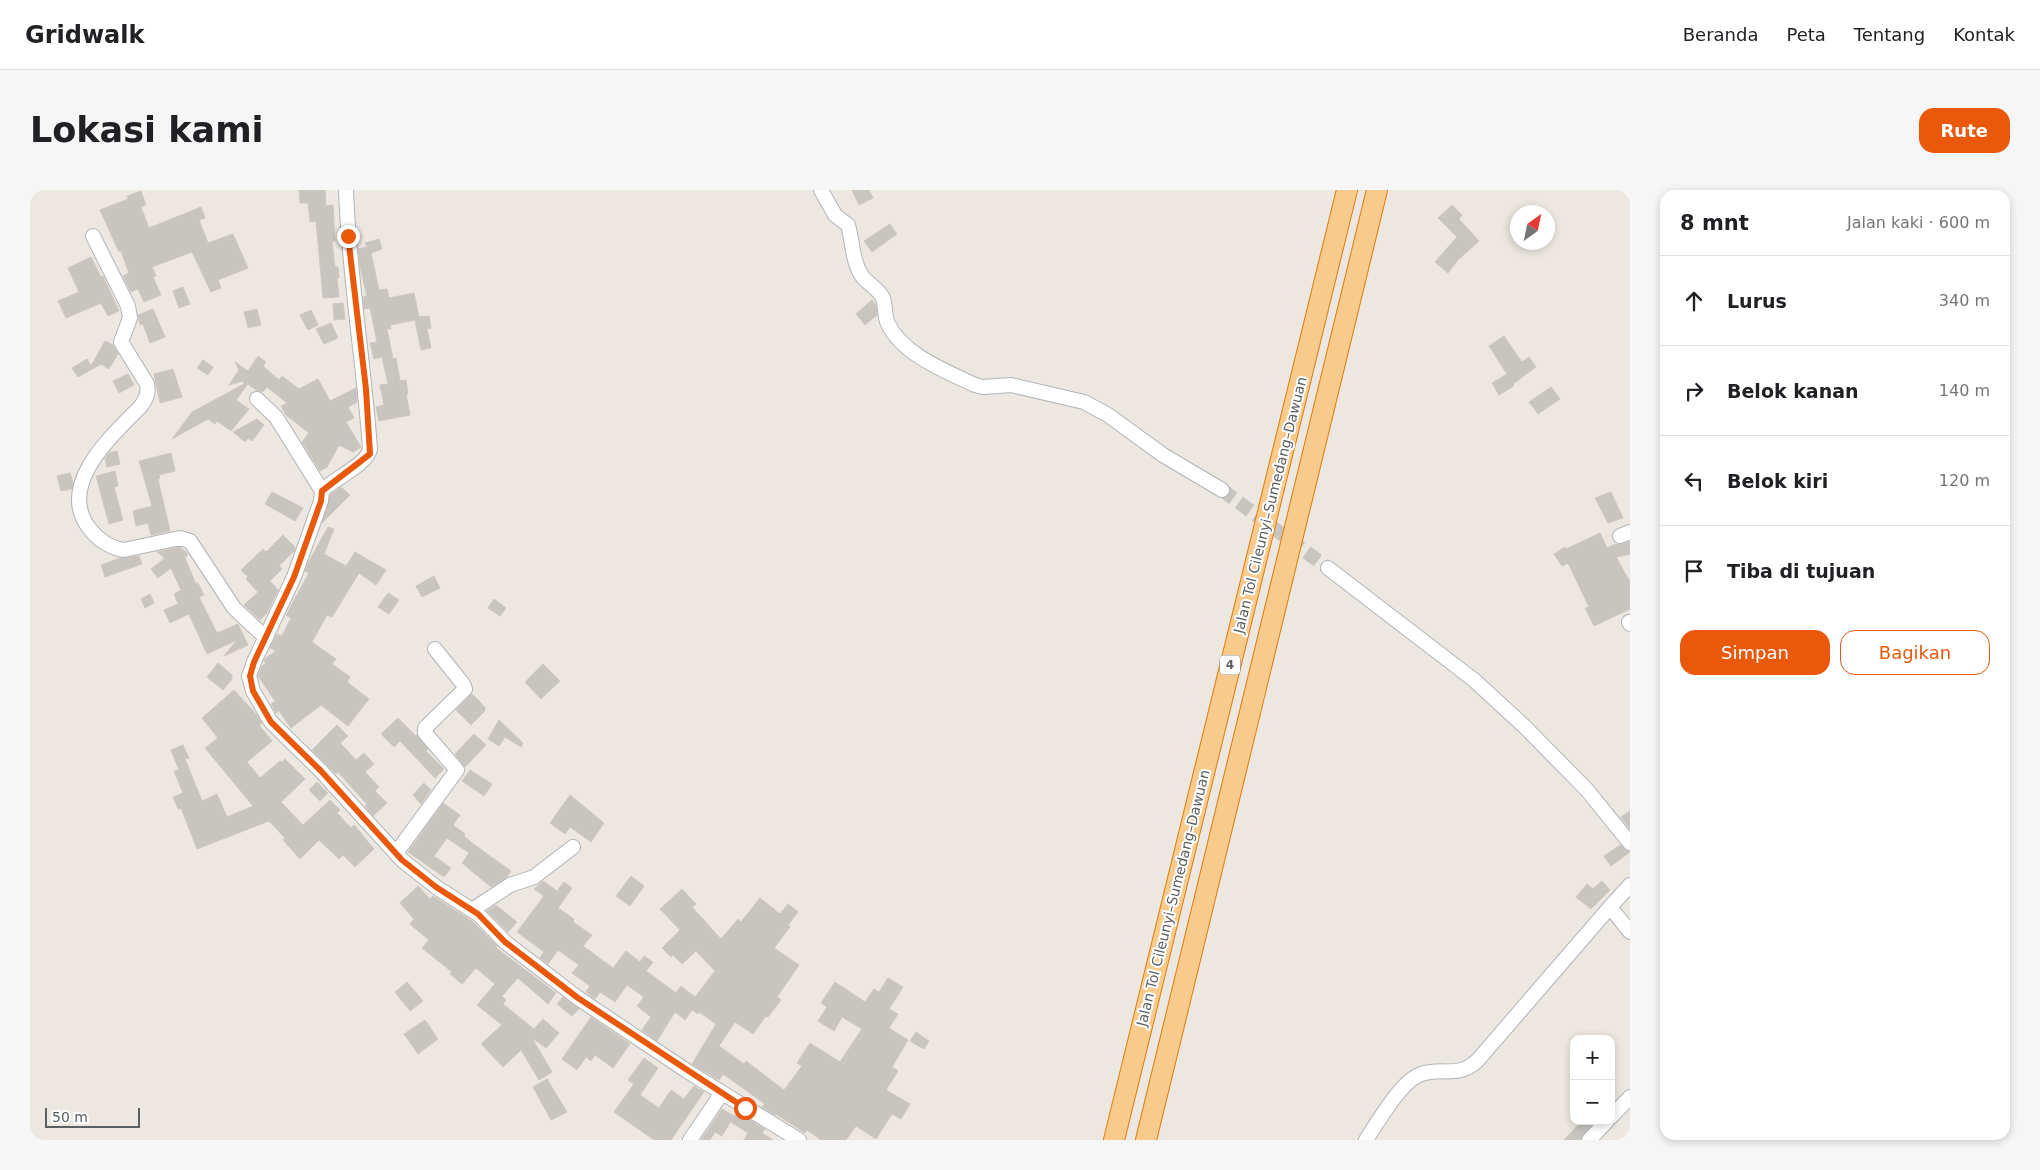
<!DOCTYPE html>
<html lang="id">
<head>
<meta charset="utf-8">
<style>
  :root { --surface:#fff; --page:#f6f6f6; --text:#202124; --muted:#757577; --line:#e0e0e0; --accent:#ea580c }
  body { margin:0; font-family:"DejaVu Sans",sans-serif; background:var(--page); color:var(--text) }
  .controls { position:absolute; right:15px; bottom:15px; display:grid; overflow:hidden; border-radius:10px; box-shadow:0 2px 8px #0003 }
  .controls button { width:45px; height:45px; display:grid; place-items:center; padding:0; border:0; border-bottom:1px solid var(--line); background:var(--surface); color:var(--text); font:25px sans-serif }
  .compass { position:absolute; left:1480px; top:15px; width:45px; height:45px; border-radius:50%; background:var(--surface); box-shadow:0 2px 8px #0003; rotate:33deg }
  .scale { position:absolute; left:15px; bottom:12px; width:95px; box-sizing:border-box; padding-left:5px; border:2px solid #595e61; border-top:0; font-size:14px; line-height:18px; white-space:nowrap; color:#595e61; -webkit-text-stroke:4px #fff; paint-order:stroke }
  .stop { position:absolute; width:15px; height:15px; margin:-11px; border:4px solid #ea580c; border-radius:50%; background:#fff }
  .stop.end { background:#ea580c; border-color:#fff; box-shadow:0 1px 5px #0008 }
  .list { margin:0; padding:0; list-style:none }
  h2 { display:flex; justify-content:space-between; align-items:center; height:65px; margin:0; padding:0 20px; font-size:21px }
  h2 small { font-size:16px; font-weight:400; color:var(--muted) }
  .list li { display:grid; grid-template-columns:32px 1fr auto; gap:15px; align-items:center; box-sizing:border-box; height:90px; padding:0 20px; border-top:1px solid var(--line) }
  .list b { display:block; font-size:19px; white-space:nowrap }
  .list em { font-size:16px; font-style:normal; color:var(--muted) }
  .actions { display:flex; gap:10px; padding:15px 20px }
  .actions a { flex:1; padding:11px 0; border:1px solid var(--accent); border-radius:15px; text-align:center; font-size:18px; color:var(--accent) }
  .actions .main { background:var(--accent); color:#fff }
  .icon { flex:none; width:28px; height:28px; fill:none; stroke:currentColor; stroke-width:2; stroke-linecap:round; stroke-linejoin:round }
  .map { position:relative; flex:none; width:1600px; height:950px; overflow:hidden; border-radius:15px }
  header { display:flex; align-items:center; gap:30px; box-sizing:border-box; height:70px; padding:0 25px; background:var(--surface); border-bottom:1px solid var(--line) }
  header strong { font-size:24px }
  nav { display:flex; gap:28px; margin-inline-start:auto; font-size:18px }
  .intro { display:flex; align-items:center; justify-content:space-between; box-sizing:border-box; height:120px; padding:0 30px }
  h1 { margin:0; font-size:35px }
  .button { padding:12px 22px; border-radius:15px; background:var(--accent); color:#fff; font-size:18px; font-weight:700 }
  main { display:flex; gap:30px; padding:0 30px }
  aside { flex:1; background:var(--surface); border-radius:15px; box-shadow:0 2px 8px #0003 }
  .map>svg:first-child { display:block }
  .building { fill:#c8c4c0; stroke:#d0c8bf }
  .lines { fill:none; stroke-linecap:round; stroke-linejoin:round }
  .minor-tunnel { stroke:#c7c5c0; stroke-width:14; stroke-dasharray:14 7; stroke-linecap:butt }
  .minor-casing { stroke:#b1b4b8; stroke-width:16 }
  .highway-casing { stroke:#e37b09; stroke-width:22 }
  .minor { stroke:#fff; stroke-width:14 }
  .highway { stroke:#f8ca8b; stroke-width:20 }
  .route { stroke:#ea580c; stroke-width:6 }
  .labels { text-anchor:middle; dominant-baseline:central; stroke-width:4; stroke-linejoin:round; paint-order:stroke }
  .shield { fill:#fff; stroke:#8b8e90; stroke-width:1 }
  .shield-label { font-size:12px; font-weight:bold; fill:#595e61 }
  .street-label { font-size:14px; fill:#595e61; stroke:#fff }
</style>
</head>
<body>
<header>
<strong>Gridwalk</strong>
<nav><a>Beranda</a><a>Peta</a><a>Tentang</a><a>Kontak</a></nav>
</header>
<div class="intro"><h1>Lokasi kami</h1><a class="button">Rute</a></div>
<main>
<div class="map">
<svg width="1600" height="950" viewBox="0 0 1600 950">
  <rect width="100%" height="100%" fill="#ece7e0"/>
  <path class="building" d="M269 0H295L296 16 303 15 305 51H302L305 77H308L309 88H307L309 107 293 108 286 31 280 32 278 13H270Z
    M822 0H839L843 8 829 15Z
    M111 1 116 15 111 17 119 38 171 17 175 28 169 30 178 53 203 44 218 78 188 90 191 98 181 102 162 62 122 77 126 86 123 87 131 105 114 112 108 99 101 102 93 86 99 83 91 61 89 62 70 20 98 9 97 6Z
    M1422 15 1432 25 1429 29 1449 51 1428 70 1418 83 1405 72 1427 47 1408 28Z
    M860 34 867 44 842 62 834 51Z
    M349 49 352 59 341 63 349 100 357 99 359 108 384 103 389 127 399 126 401 138 397 139 401 158 391 160 385 130 360 135 361 139H357L363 169 366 168 370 191 376 190 378 204H376L380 225 349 231 346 217 354 215 350 195 358 194 352 167 344 169 340 153 347 152 340 118 334 119 333 107 337 106 330 77 328 59 337 57 335 53Z
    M61 67 71 87 73 86 89 121 78 126 71 113 36 128 28 111 49 102 38 78Z
    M153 97 160 114 149 118 143 101Z
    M842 110 846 115 847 125 835 135 826 124Z
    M313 113 315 129 304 130 303 114Z
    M123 119 135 147 120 153 113 134 110 135 108 125Z
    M227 119 231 135 218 138 214 122Z
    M281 120 288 135 278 140 270 125Z
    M301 133 308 148 294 154 286 139Z
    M1474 146 1492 172 1499 167 1506 177 1483 194 1484 196 1469 205 1462 193 1477 184 1459 156Z
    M75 151 83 155 88 164 79 179 71 174 48 187 42 178 57 169 61 176Z
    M228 166 236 172 233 176 249 190 252 186 269 199 288 189 300 211 326 198 327 212 318 217 324 228 316 232 331 257 323 262 309 255 297 277 290 281 272 252 279 243 256 225 251 216 257 213 237 197 233 202 226 200 218 194 206 210 219 219 201 241 187 231 185 234 178 229 142 249 162 222 214 194 213 191 199 195 209 180 205 172 218 181Z
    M173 170 183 177 178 185 167 178Z
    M143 179 152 207 130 213 124 184Z
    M98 184 104 195 89 203 83 191Z
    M1521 197 1530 209 1508 224 1499 212Z
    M227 229 234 235 222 251 218 248 215 252 203 242Z
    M87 261 90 274 77 277 75 269 79 263Z
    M141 263 145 281 129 285 130 288 128 289 140 341 121 345 118 333 106 336 103 321 122 316 109 271Z
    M85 281 88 296 84 297 93 330 79 334 66 286Z
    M40 283 43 293 42 299 31 301 27 286Z
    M311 297 320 305 292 333 300 305Z
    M242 302 273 318 265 331 235 314Z
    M1581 302 1593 328 1578 333 1565 308Z
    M298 337 304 339 294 364 316 376 325 362 356 380 346 395 329 383 302 427 297 425 282 452 306 469 302 474 320 487 317 492 339 509 318 536 291 515 261 538 249 521 246 523 241 514 245 511 228 486 232 476 236 473 234 471 236 468 246 461 240 458 247 444 252 446 261 428 256 425 279 383 275 381 278 373Z
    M1570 343 1577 358 1583 355 1593 354 1600 351V364L1586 367 1600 392V419L1564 436 1555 418 1559 417 1538 373 1532 376 1524 364 1535 357 1536 359Z
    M253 345 265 357 264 361 249 376 252 379 240 391 248 400 237 423 230 430 214 415 228 402 216 389 218 387 211 380 233 359 236 362Z
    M150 357 158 364 155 368 166 394 168 393 174 405 169 407 187 443 208 434 218 455 194 466 207 450 177 464 159 424 140 433 134 420 148 414 144 404 151 400 141 378 128 388 121 379 135 368 127 362Z
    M109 366 112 374 75 387 71 375 90 368Z
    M404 386 410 398 392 407 386 396Z
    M358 403 369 410 359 424 348 417Z
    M120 404 124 413 115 418 111 409Z
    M464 409 476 418 470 426 458 418Z
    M188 473 202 485V489L193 500 177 487Z
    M513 474 530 491 511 509 495 492Z
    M204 500 227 525 232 533 229 535 242 551 217 572 230 588 250 571 252 572 255 569 275 589 251 612 273 635 300 610 310 620 307 623 321 638 324 635 344 659 325 677 313 665 309 669 289 650 270 669 253 650 255 648 239 631 167 659 151 618 148 619 143 607 153 603 144 581 149 580 141 560 153 555 159 568 155 569 172 611 187 604 197 627 223 616 175 558 188 548 172 528Z
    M442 504 455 517V521L441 535 426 520Z
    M368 528 386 546 387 545 398 559 396 561 414 579 405 588 370 551 364 557 351 544Z
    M469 530 493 553 491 557 475 547 469 556 458 549Z
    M307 535 318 546 310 553 326 570 334 563 344 574 335 582 349 597 345 601 357 613 343 626 335 616 337 614 324 600 308 582 306 584 282 560Z
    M444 544 456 555 435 577 425 564Z
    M440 580 462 594 454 606 432 591Z
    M287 592 298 603 290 611 279 600Z
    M394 593 401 600 391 614 383 605Z
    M540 605 574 633 561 652 540 637 535 644 520 633Z
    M413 613 430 625 423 635 435 644 434 646 442 653 481 681 477 687 461 697 432 673 439 663 417 648 404 666 421 678 414 687 378 662Z
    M1600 621V639L1591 627Z
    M1590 655 1600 662 1581 676 1574 666Z
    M601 686 614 696 600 716 586 706Z
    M513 691 527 701 534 692 542 698 528 718 544 729 543 732 562 745 553 756 583 778 596 761 610 772 614 766 623 772 616 781 646 803 651 796 665 807 685 781 666 761 652 774 643 765 641 767 632 758 650 740 630 719 652 699 666 714 662 717 691 749 708 729 711 732 730 708 750 724 758 714 768 722 758 735 760 737 744 758 769 775 747 807 751 810 738 827 736 826 723 844 705 832 689 856 714 874 716 871 754 900 772 876 767 873 780 853 810 872 832 839 812 827 804 841 788 831 797 817 791 813 805 792 835 812 844 799 849 802 858 788 873 797 859 819 868 824 859 838 878 850 862 877 868 881 856 900 880 914 871 929 862 924 846 949 826 936 816 950H791L777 940 775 943 746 924 745 925 732 917 735 914 693 884 689 890 662 874 686 834 669 822 668 824 662 820 655 830 645 822 627 851 612 840 621 827 607 816 614 807 597 795 585 812 570 802 565 809 556 802 560 796 542 783 549 775 528 760 518 774 510 768 514 762 487 742 514 706 504 699Z
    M1572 691 1580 700 1561 719 1546 707 1557 694 1563 699Z
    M388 696 400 709 403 706 442 731 467 756 465 757 526 803 518 814 488 788 472 806 476 810 473 814 504 839 513 829 529 843 516 858 502 848 522 882 509 890 491 860 473 877 451 854 472 835 447 815 465 794 446 778 432 794 420 784 422 782 392 758 399 750 380 734 384 729 370 713Z
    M466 715 487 732 478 742 457 721Z
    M377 792 393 811 380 821 365 802Z
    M533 807 549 819 542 826 527 814Z
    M561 827 600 854 583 878 565 865 561 871 556 867 547 880 532 869Z
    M395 830 408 849 388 864 374 844Z
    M886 842 899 851 894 859 880 851Z
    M614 868 628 878 610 905 629 918 641 900 654 909 664 896 674 902 641 950H624L584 922 604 894 598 890Z
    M517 889 537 922 521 930 503 897Z
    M692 919 704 926 692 946 685 942 680 950H671Z
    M707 922 735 939 732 943 743 950H714L718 943 701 932Z
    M1552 931H1565L1550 950H1534Z"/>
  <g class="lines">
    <path class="minor-tunnel" d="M1192 300 1298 378"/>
    <g class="minor-casing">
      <path id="minor" d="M316 0C319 87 334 173 340 259 337 275 303 289 292 301L291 311 264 387 224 472 219 486 223 501 241 532 291 581 372 670 406 697 448 724 475 752 548 808 657 881 769 950
        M791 0 805 25 818 35C823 52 822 71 832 86 838 94 849 99 853 108 856 117 854 126 858 134 873 165 916 181 945 195L953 197 981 195 1054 212 1078 225 1133 265 1192 300
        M63 46 98 116 100 128 91 152 117 194C119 203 116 209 111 216 83 245 26 294 59 338 67 349 80 358 94 360L150 348 160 351 204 418 236 448
        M227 209 246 227 292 301
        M1590 346 1600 342
        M1298 378 1444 490 1494 536 1557 600 1600 653
        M1599 432 1600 434
        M366 663 427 580 395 543V538L435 499 433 494 405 459
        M1600 695 1580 717 1600 742
        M442 720 480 695 504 687 543 657
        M1581 927 1600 907
        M660 950 692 903
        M1336 950C1347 933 1371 892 1389 885 1411 876 1427 889 1447 871L1580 717
        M1559 950 1577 931"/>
    </g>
    <g class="highway-casing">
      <path id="highway" d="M1084 950 1317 0
        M1116 950 1347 0"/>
    </g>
    <use href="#minor" class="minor"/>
    <use href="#highway" class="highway"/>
  </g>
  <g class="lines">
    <path class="route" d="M318 46 336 199 340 264 292 301 291 311 264 387 224 472 220 486 223 501 241 532 291 581 372 670 406 697 448 724 475 752 548 808 715 918"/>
  </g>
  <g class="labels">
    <rect class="shield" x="1190" y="465.5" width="20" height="19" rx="4"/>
    <g class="shield-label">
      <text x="1200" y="475">4</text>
    </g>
    <g class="street-label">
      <text transform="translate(1240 315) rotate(-76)">Jalan Tol Cileunyi–Sumedang–Dawuan</text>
      <text transform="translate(1143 708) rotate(-76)">Jalan Tol Cileunyi–Sumedang–Dawuan</text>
    </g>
  </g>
</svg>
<div class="controls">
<button>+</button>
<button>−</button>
</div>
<svg class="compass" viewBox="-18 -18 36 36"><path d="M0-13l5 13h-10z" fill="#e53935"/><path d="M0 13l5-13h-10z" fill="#757577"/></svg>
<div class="scale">50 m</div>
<div class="stop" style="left:715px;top:918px"></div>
<div class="stop end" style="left:318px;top:46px"></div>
</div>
<aside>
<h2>8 mnt<small>Jalan kaki · 600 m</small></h2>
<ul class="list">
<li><svg class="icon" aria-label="ahead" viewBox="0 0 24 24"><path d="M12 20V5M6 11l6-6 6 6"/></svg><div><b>Lurus</b></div><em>340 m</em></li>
<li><svg class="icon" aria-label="right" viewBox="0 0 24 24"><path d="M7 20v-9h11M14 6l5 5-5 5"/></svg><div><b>Belok kanan</b></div><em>140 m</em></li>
<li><svg class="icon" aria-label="left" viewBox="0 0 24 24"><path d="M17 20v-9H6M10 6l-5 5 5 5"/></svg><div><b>Belok kiri</b></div><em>120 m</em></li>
<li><svg class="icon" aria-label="arrive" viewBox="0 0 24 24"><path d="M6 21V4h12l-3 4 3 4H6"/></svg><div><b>Tiba di tujuan</b></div></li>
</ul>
<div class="actions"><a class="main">Simpan</a><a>Bagikan</a></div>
</aside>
</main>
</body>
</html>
